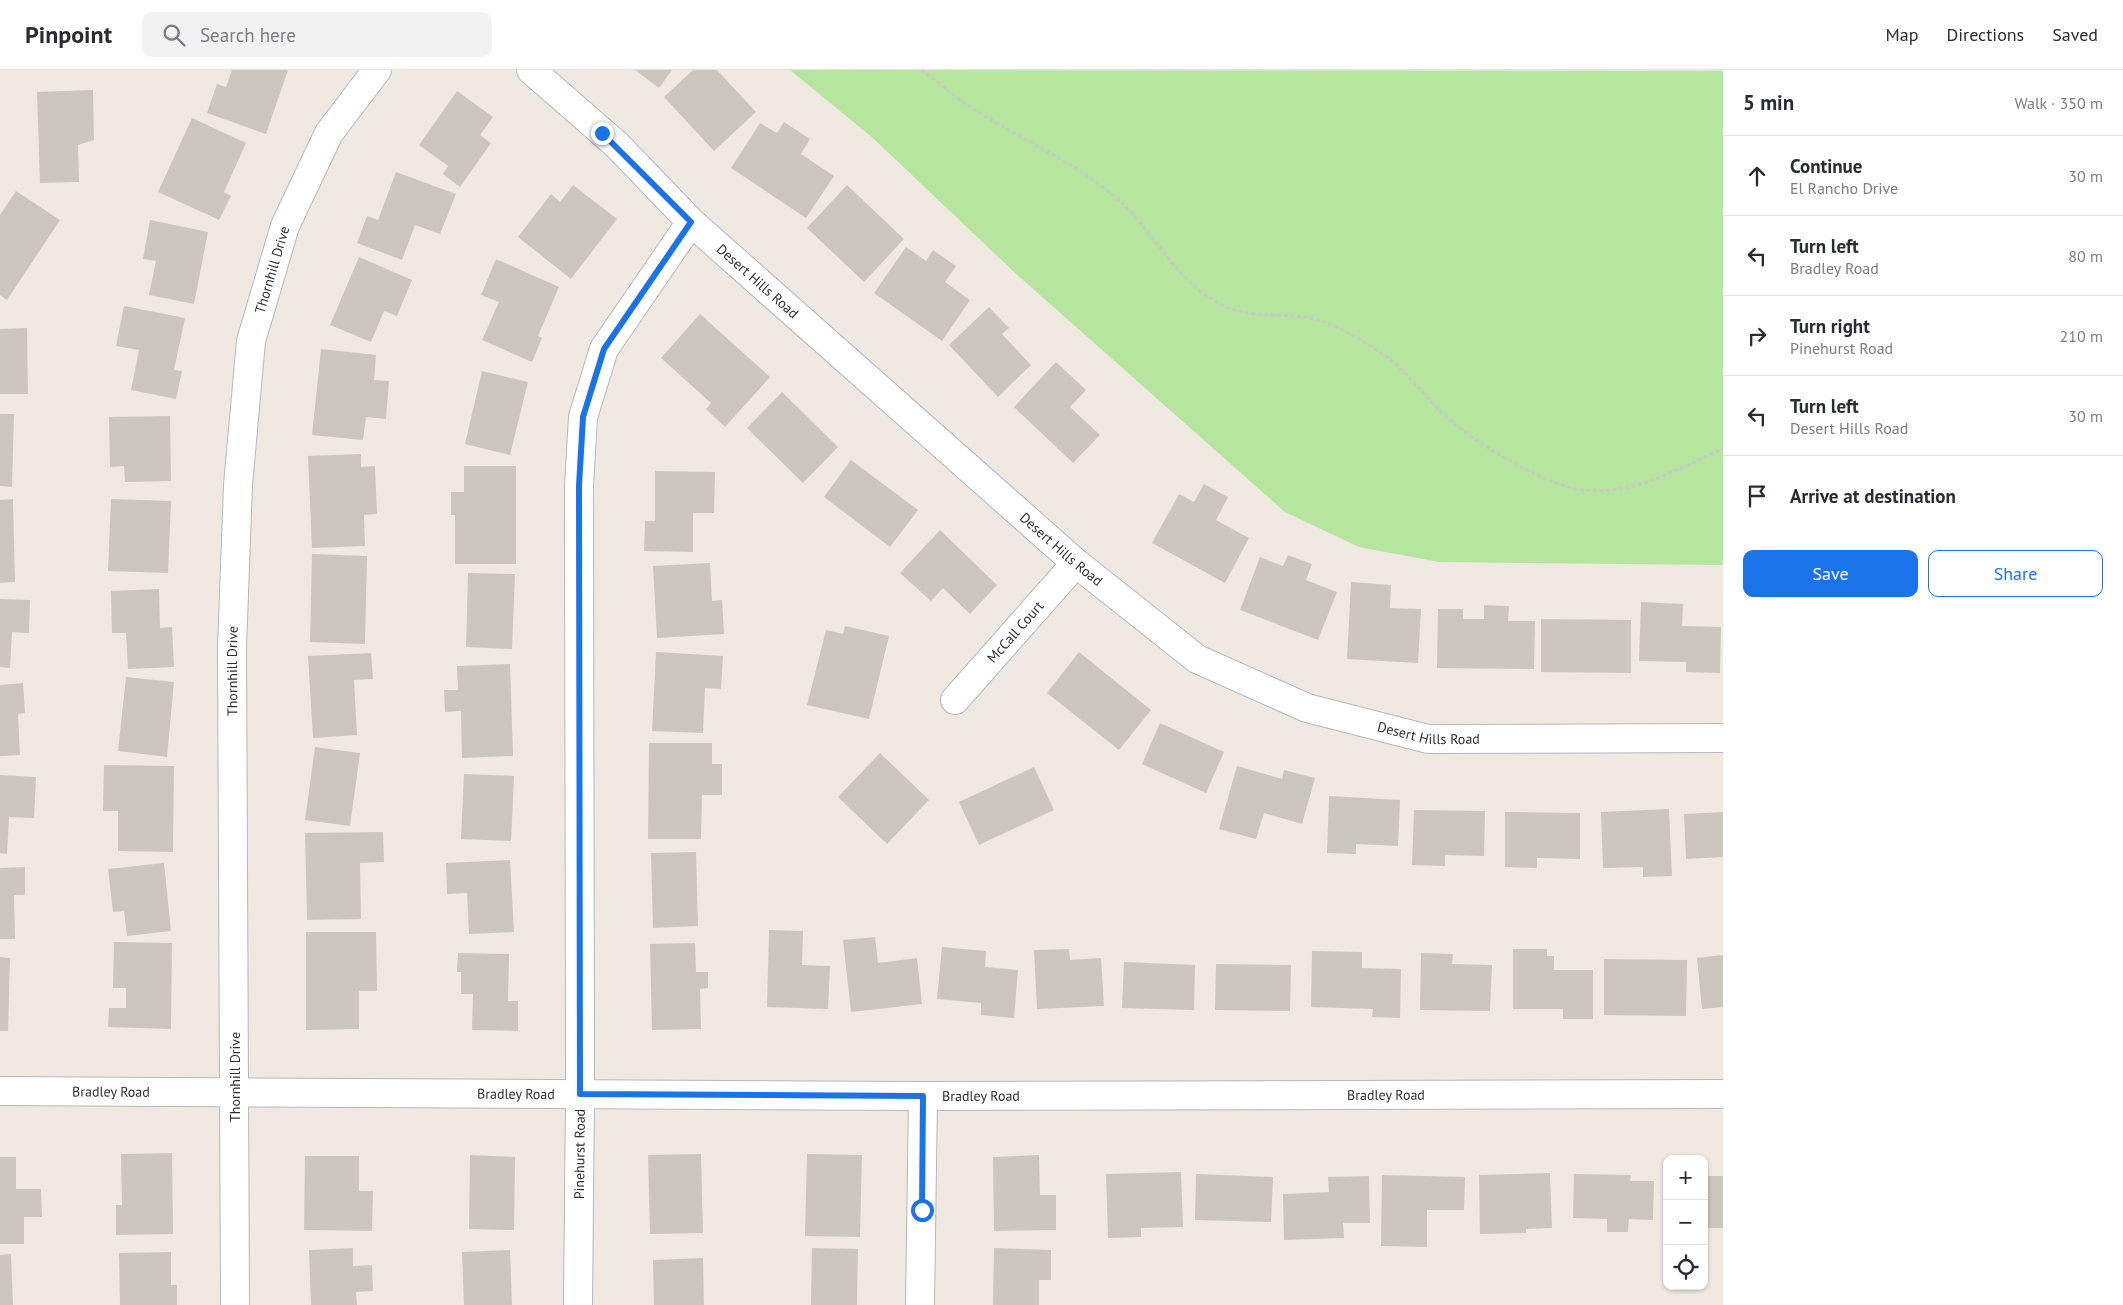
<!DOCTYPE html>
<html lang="en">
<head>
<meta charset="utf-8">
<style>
  :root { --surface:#fff; --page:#f2f2f3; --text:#2b2b33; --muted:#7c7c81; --line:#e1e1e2; --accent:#1a73e8 }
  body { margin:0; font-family:"PT Sans",sans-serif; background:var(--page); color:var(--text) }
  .controls { position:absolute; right:15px; bottom:15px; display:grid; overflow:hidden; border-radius:10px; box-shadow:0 1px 4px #0004 }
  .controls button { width:45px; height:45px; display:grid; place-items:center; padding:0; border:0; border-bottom:1px solid var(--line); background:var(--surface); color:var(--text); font:25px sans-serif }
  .stop { position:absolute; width:15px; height:15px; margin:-11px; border:4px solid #1a73e8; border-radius:50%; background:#fff }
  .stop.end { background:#1a73e8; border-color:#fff; box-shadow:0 1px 5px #0008 }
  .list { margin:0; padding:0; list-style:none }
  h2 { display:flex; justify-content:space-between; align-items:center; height:65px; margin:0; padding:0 20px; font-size:21px }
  h2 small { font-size:16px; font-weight:400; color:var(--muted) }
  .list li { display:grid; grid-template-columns:32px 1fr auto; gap:15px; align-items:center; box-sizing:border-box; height:80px; padding:0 20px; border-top:1px solid var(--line) }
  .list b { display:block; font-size:19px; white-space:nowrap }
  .list p { margin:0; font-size:16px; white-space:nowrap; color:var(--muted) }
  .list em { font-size:16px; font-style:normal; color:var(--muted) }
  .actions { display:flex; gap:10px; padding:15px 20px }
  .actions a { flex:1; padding:11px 0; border:1px solid var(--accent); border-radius:10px; text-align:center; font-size:18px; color:var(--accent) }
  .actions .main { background:var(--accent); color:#fff }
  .icon { flex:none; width:28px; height:28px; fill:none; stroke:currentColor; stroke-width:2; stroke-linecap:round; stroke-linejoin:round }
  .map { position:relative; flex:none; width:1723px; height:1235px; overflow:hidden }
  header { display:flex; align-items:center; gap:30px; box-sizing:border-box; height:70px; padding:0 25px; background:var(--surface); border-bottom:1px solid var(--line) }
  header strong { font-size:24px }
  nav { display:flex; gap:28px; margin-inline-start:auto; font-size:18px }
  .search { width:350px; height:45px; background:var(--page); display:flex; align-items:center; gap:12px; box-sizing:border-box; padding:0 18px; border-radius:10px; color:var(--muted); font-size:19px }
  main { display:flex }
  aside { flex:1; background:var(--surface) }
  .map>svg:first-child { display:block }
  .green { fill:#b6e59e }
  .building { fill:#cbc7bf }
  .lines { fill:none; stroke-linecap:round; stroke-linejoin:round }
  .street-casing { stroke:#b4b7c1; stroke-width:30 }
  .secondary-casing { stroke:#b4b7c1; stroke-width:30 }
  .path { stroke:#c9c9c9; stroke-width:3; stroke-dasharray:4 2.5; stroke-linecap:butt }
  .street { stroke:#fff; stroke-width:28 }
  .secondary { stroke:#fff; stroke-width:28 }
  .route { stroke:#1a73e8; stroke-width:6 }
  .labels { text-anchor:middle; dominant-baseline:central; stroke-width:4.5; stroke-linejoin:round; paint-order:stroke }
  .street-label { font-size:14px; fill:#2e2e2e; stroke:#fff }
</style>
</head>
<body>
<header>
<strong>Pinpoint</strong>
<div class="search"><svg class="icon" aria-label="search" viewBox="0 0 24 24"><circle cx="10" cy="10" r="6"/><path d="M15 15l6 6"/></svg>Search here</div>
<nav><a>Map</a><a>Directions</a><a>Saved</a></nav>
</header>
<main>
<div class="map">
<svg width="1723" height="1235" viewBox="0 0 1723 1235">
  <rect width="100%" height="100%" fill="#efe9e1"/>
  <path class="green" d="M790 0 1723 1V495L1439 492 1359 477 1285 442 1013 201 874 69Z"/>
  <path class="building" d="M232 0H288L266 64 207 43 217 14 226 17Z
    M635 0H672L659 18Z
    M693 0H717L756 42 714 81 664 27Z
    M93 20 94 70 78 75 79 112 40 113 37 22Z
    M457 21 493 47 480 65 491 73 460 117 443 104 448 96 419 75Z
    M192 48 246 73 224 122 231 126 219 150 158 122Z
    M784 52 810 69 801 84 834 106 806 148 731 98 760 53 777 63Z
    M396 102 456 124 440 164 415 155 402 190 357 173 367 146 378 150Z
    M573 115 617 149 571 209 518 167 551 124 560 132Z
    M847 115 904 169 864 212 807 158Z
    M16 121 60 150 7 230 0 225V145Z
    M150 150 208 162 194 234 149 225 156 191 143 189Z
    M906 177 926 191 933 180 956 196 945 212 970 230 942 271 874 223Z
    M359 187 412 210 397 246 384 241 371 272 330 255Z
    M496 189 559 217 538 266 542 268 532 292 482 270 499 232 481 225Z
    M124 236 185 248 174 300 182 301 176 329 131 320 139 280 116 276Z
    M989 237 1009 258 1002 264 1031 295 998 327 949 275Z
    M700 244 770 307 725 357 706 339 711 333 661 288Z
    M27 258 28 324H0V259Z
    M321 279 376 285 374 310 389 311 386 349 366 347 363 370 312 365Z
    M1056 292 1086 320 1070 337 1100 365 1073 393 1014 337Z
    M482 301 528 312 510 385 465 374Z
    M782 322 838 377 803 413 747 358Z
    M0 344H14L12 417 0 416Z
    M170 346 171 411 125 412 124 396 110 397 109 347Z
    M361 384V397L375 396 377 444 364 445 365 476 312 478 308 386Z
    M851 390 918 440 890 477 824 427Z
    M464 396H516V494H455V445H451V422H464Z
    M655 401 715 402 714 443H693V482L644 481 645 451H655Z
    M1204 414 1228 427 1216 450 1249 468 1225 513 1152 473 1179 424 1194 432Z
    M13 429 15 512 0 513V430Z
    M111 429 171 431 168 503 108 501Z
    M940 460 997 515 970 544 943 518 931 531 900 503Z
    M312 484 367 486 365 574 310 572Z
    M1288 485 1312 494 1306 510 1337 522 1318 570 1240 540 1260 487 1283 496Z
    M710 493 712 531 722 530 724 564 657 568 653 496Z
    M468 503 515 504 512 579 466 577Z
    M1351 512 1391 515 1390 538 1421 539 1418 593 1347 589Z
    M159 519 160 558 172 557 174 597 128 599 126 563H112L111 521Z
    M0 529 30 530 29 563 12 562 10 598 0 597Z
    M1641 532 1683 534 1682 556 1721 557 1720 603 1686 602V592L1639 591Z
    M1484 535 1509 536 1508 551H1535L1534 599 1437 598 1438 539H1463V549H1484Z
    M1541 549 1631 550V603L1541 602Z
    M845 556 889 566 869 649 807 635 826 560 843 564Z
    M656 582 723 586 721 619 705 618 703 663 652 661Z
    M1079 582 1151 640 1119 680 1047 623Z
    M371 583 373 609 354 610 357 665 313 668 308 586Z
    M510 594 513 686 462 688 461 641 445 642 444 620H458L457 596Z
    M126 607 174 612 167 687 118 681Z
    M23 613 25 643 18 644 20 685 0 686V615Z
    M1160 653 1224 682 1206 723 1142 694Z
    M649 673H712V694H722V725H702L701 769H648Z
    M315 677 360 683 350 756 305 750Z
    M880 683 929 730 887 774 838 727Z
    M104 695 174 696 173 782 118 781V741H103Z
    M1237 696 1282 709 1284 700 1315 708 1302 754 1264 743 1256 769 1219 759Z
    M1034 697 1054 740 979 775 959 732Z
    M464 704 514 706 511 771 461 769Z
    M0 705 36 707 34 748 9 747 7 784 0 783Z
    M1329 726 1400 730 1398 776 1356 774V784L1327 783Z
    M1669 739 1672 806 1643 807V797L1603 798 1601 742Z
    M1414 740 1485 741 1484 786 1445 785V796L1412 795Z
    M1505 742 1580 743V789L1537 788V798L1505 797Z
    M1723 742V787L1686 789 1684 744Z
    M383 762 384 792 360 793 361 849 307 850 305 763Z
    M696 782 698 856 653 858 651 783Z
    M510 790 514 862 469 864 467 823 447 824 446 793Z
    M164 793 171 861 127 866 124 841 113 842 108 799Z
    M25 797V825H14L15 869H0V798Z
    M769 860 803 861 802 895 830 896 828 939 767 937Z
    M306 862H376L377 921H359V959L306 960Z
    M875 867 878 893 917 888 922 934 851 942 843 870Z
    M114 872 172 873 171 959 108 957 109 938H126V918H113Z
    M695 873 696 902H708V918L700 919 701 959 652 960 650 874Z
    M942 877 986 881 985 897 1018 900 1014 948 981 945V933L937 929Z
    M1069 879 1070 890 1101 888 1104 936 1037 939 1034 880Z
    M1513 879H1547V886H1554V900H1593V949H1563V939H1513Z
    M1312 881 1362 882V898L1401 899 1400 948 1372 947 1373 939 1311 937Z
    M458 883 509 884 508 931H518V961L472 960 473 924H461V902H457Z
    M1421 883 1453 884 1452 894 1492 895 1490 941 1420 940Z
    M1723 885V937L1702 939 1697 888Z
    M0 887 10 888 8 961H0Z
    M1604 889 1687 890 1686 946 1604 945Z
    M1124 892 1195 895 1194 940 1122 938Z
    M1216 894 1291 895 1290 941 1215 940Z
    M172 1083 173 1164 116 1165V1135H122L121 1084Z
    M701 1084 703 1163 650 1164 648 1085Z
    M807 1084 862 1085 860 1167 805 1166Z
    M470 1085 515 1087 514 1160 469 1159Z
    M1039 1085 1040 1125H1056V1160L994 1161 993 1087Z
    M305 1086H359V1121H373L372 1161 304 1160Z
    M0 1087H16V1119H41L42 1147H24V1174H0Z
    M1181 1102 1183 1157 1141 1158V1167L1108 1168 1106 1104Z
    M1550 1103 1552 1158 1526 1159V1163L1480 1164 1479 1105Z
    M1196 1104 1273 1107 1271 1152 1195 1150Z
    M1574 1104 1631 1105 1630 1111H1654L1653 1150 1629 1149 1628 1162H1607V1149L1573 1148Z
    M1382 1105 1465 1107 1464 1140H1427V1177L1381 1176Z
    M1369 1106 1370 1153H1343L1344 1168 1284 1170 1283 1124 1329 1122 1328 1107Z
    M1704 1106H1723V1158H1704Z
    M353 1178V1196L372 1195 373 1221 356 1222 357 1235H311L309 1180Z
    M812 1178 858 1179 857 1235H811Z
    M994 1178 1051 1180V1210H1039V1235H993Z
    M510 1180 512 1235H464L462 1182Z
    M171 1182V1215H177V1235H120L119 1183Z
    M11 1184 13 1235H0V1185Z
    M703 1188 704 1235H654L653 1190Z"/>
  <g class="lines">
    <g class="street-casing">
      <g id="street">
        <path id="s1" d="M531 0 617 75 691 152 1076 493 1197 589 1307 638 1428 669 1723 668"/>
        <path id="s2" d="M955 630 1076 493"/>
        <path id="s3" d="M235 1235 232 578 238 415 251 271 285 156 329 63 377 0"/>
        <path id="s4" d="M578 1235 580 1024 579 416 583 347 604 279 691 152"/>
        <path d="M920 1235 923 1026"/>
      </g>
    </g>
    <g class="secondary-casing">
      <g id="secondary">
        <path id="s5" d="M0 1021 923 1026 1723 1024"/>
      </g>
    </g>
    <path class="path" d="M921 0C936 10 949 22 963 32 1011 65 1068 88 1113 125 1153 158 1175 213 1224 236 1253 250 1291 241 1322 251 1343 258 1363 271 1381 283 1405 299 1422 323 1442 343 1469 369 1546 417 1583 420 1638 425 1675 399 1723 379"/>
    <use href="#street" class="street"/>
    <use href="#secondary" class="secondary"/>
  </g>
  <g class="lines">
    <path class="route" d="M602 63 691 152 604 279 583 347 579 416 580 1024 923 1026 922 1140"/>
  </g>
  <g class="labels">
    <g class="street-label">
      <text stroke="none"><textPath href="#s3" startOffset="1039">Thornhill Drive</textPath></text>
      <text stroke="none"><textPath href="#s1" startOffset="310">Desert Hills Road</textPath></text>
      <text stroke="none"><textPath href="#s1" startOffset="715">Desert Hills Road</textPath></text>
      <text stroke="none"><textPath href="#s2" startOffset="91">McCall Court</textPath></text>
      <text stroke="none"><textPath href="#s3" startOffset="634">Thornhill Drive</textPath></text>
      <text stroke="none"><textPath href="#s1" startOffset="1135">Desert Hills Road</textPath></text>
      <text transform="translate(235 1007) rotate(-90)">Thornhill Drive</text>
      <text stroke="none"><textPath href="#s5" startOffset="111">Bradley Road</textPath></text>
      <text stroke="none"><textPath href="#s5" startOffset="516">Bradley Road</textPath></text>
      <text stroke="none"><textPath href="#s5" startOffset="1386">Bradley Road</textPath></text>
      <text stroke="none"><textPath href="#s5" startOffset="981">Bradley Road</textPath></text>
      <text stroke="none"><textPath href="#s4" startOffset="151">Pinehurst Road</textPath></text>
    </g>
  </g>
</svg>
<div class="controls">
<button>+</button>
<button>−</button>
<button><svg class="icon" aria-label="locate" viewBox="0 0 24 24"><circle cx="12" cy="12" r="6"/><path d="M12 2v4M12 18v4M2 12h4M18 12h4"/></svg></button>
</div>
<div class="stop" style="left:922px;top:1140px"></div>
<div class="stop end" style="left:602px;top:63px"></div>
</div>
<aside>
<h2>5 min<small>Walk · 350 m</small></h2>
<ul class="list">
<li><svg class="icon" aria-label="ahead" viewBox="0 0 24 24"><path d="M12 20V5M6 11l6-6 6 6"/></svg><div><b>Continue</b><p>El Rancho Drive</p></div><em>30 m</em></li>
<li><svg class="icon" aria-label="left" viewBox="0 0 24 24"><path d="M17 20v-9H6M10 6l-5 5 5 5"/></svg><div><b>Turn left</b><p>Bradley Road</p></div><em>80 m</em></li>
<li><svg class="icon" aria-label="right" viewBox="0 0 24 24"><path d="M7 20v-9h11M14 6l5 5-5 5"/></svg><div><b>Turn right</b><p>Pinehurst Road</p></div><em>210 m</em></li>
<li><svg class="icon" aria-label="left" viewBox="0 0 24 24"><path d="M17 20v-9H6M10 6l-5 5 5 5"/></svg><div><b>Turn left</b><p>Desert Hills Road</p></div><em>30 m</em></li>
<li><svg class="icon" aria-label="arrive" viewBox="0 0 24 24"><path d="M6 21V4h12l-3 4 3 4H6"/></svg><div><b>Arrive at destination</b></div></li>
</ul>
<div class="actions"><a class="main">Save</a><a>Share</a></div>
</aside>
</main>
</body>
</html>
